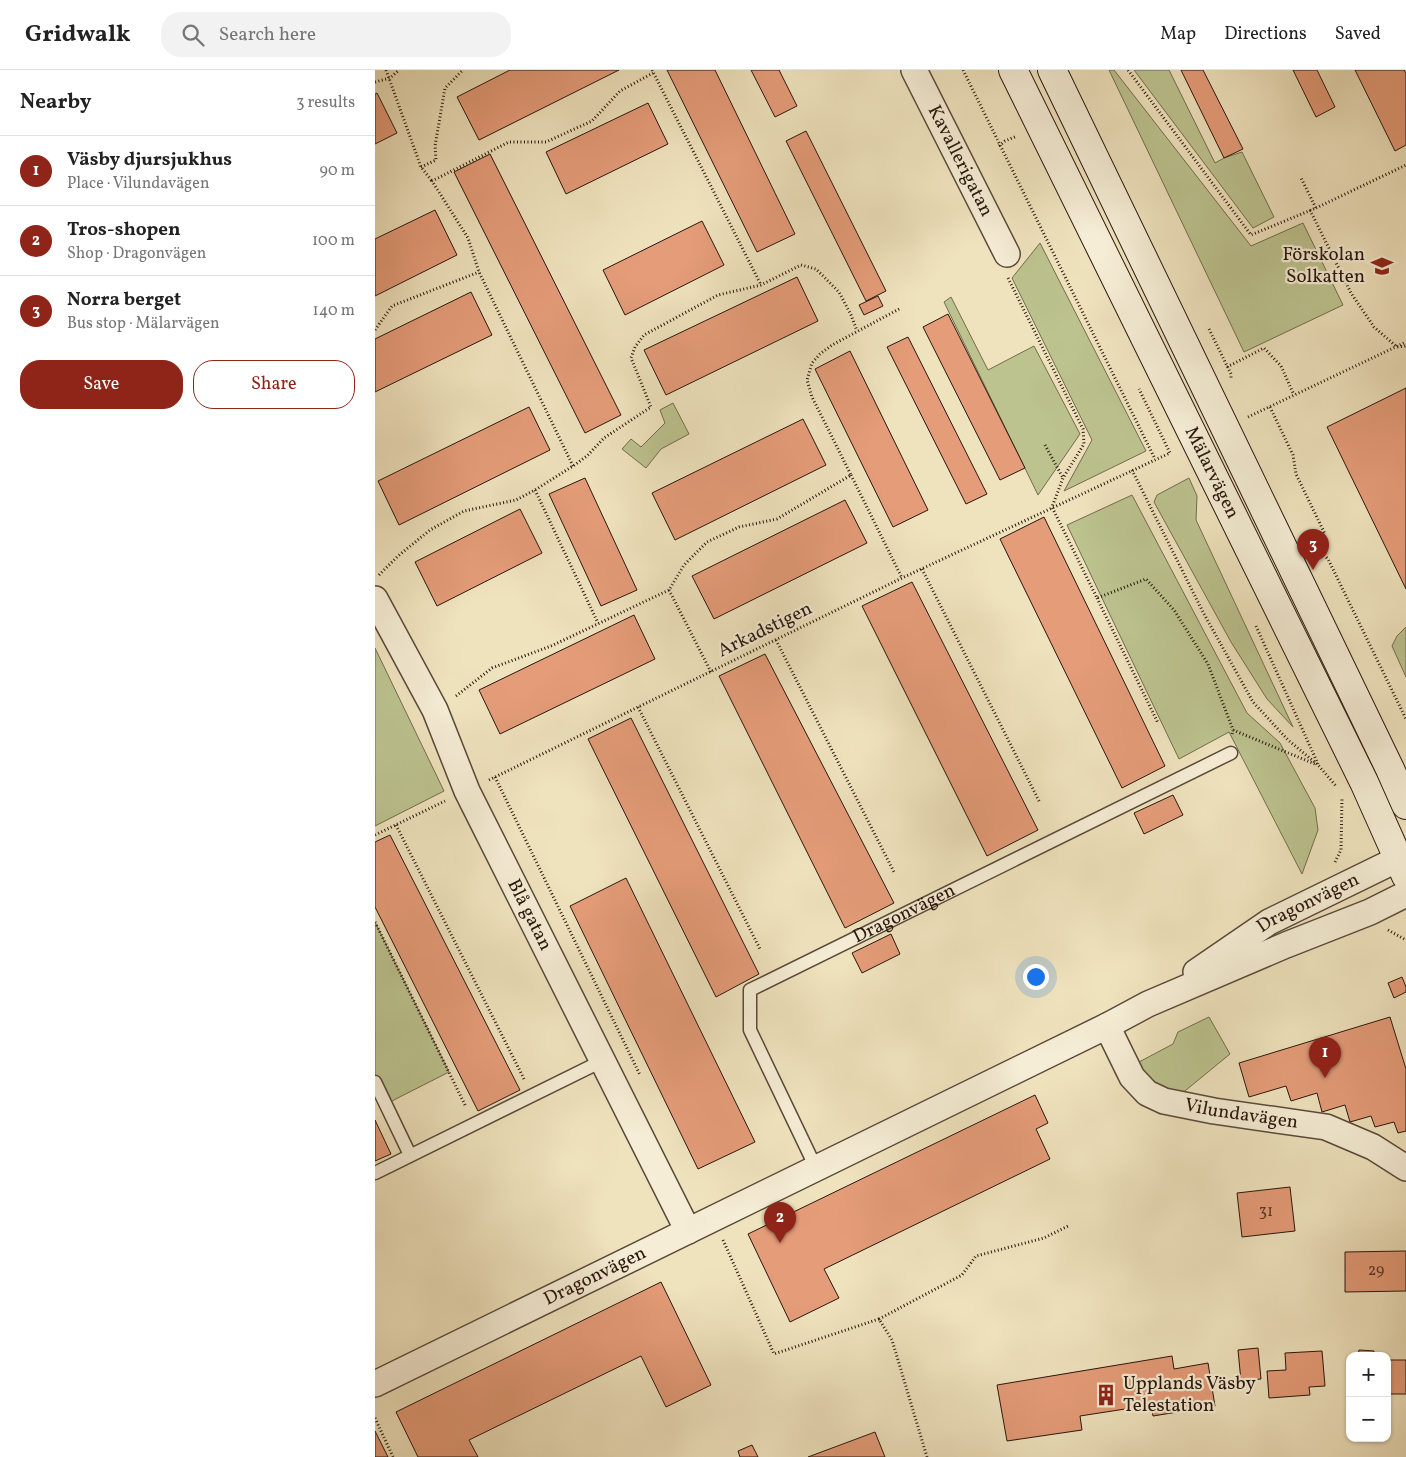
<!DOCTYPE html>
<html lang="en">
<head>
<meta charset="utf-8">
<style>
  :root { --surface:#fff; --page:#f2f2f2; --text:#222; --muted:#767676; --line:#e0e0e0; --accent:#8f2418 }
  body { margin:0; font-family:Vollkorn,serif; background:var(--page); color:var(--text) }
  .controls { position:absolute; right:15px; bottom:15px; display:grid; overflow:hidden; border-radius:10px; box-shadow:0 1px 4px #0004 }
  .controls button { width:45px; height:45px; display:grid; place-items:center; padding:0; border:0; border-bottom:1px solid var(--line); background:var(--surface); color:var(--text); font:25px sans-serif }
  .you { position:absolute; left:660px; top:906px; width:18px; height:18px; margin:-12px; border:4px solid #fff; border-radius:50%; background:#1a73e8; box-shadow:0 0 0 8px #1a73e833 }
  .badge { display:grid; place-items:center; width:32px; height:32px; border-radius:50%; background:var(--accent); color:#fff; font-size:16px; font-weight:700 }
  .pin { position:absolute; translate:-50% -41px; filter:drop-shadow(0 1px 2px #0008) }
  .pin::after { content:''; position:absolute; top:26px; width:18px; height:15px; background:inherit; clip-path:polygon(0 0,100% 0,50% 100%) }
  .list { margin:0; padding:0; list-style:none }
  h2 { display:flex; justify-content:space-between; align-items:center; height:65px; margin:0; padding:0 20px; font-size:21px }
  h2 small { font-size:16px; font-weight:400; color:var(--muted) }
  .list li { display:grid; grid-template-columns:32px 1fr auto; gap:15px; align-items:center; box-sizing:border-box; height:70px; padding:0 20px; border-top:1px solid var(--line) }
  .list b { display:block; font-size:19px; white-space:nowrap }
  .list p { margin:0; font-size:16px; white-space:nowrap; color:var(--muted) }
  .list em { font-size:16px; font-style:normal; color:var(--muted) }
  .actions { display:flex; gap:10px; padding:15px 20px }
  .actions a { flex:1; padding:11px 0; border:1px solid var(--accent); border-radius:20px; text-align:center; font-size:18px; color:var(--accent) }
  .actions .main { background:var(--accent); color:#fff }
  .icon { flex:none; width:28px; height:28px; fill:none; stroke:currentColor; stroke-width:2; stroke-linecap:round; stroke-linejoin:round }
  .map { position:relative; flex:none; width:1031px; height:1387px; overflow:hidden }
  header { display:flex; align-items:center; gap:30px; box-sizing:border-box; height:70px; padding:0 25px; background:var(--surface); border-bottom:1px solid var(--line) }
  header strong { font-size:24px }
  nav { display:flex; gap:28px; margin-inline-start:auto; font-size:18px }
  .search { width:350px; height:45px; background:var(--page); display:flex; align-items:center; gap:12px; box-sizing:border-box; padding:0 18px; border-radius:20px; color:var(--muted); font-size:19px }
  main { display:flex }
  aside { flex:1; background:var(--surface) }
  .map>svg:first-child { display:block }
  .green { fill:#bcc38f; stroke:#726c4e }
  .building { fill:#e59c79; stroke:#29160e }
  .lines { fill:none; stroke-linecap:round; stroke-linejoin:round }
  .lane-casing { stroke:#5a493a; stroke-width:15 }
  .street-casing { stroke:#5a493a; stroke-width:28 }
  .secondary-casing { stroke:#29160e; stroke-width:30 }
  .path { stroke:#29160e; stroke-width:3; stroke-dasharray:1 2.5; stroke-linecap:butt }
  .lane { stroke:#f5edd5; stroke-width:12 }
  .street { stroke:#f5edd5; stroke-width:25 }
  .secondary { stroke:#f5edd5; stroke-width:28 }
  .labels { text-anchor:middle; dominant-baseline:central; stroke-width:4.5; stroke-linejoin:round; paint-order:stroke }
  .number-label { font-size:16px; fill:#583829 }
  .street-label { font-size:19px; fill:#29160e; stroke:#f5edd5 }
  .poi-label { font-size:19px; fill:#29160e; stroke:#f5edd5; text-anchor:end }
</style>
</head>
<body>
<header>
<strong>Gridwalk</strong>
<div class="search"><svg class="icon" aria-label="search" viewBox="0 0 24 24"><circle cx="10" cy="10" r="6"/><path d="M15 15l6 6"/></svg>Search here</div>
<nav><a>Map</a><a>Directions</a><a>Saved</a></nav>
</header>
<main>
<aside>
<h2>Nearby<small>3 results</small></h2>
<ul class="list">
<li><span class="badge">1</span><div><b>Väsby djursjukhus</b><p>Place · Vilundavägen</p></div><em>90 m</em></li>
<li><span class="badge">2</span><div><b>Tros-shopen</b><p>Shop · Dragonvägen</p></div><em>100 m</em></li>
<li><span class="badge">3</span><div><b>Norra berget</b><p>Bus stop · Mälarvägen</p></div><em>140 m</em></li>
</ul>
<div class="actions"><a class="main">Save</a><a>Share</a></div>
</aside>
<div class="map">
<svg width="1031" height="1387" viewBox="0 0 1031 1387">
  <rect width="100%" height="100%" fill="#efe3be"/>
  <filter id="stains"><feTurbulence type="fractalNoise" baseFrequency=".004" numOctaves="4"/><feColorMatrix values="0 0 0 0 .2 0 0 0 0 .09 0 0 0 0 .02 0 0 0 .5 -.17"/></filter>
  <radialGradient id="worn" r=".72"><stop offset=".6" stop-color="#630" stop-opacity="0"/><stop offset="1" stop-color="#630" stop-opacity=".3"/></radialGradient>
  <path class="green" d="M734 0H739L876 176 928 153 968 235 869 282Z
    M759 0H794L840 93 849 88 867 82 899 147 878 158Z
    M665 173 771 381 689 421 717 370 637 208Z
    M576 227 613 300 659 276 705 364 663 425 569 232Z
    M298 333 314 364 286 379 271 398 247 379 256 369 266 377 290 353 285 340Z
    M814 408 822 426 821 450 918 657 892 629 856 572 779 432 782 425Z
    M757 425 872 643 905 673 940 738 943 760 927 804 854 662 804 689 692 455Z
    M1031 557V607L1017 576 1022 566Z
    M0 578 69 721 0 756Z
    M0 852 74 1002 11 1034 0 1012Z
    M834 947 855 984 805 1025C779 1019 776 1015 764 992L798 974 803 962Z"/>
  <path class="building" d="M135 0H244L104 70 82 27Z
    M292 0H340L420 164 382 182Z
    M376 0H404L422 36 400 47Z
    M806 0H828L868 79 849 88Z
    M918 0H942L960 37 941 47Z
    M980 0H1029L1031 3V75L1020 81Z
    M2 23 22 63 0 74V24Z
    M273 33 293 74 191 124 171 82Z
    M431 61 511 221 491 231 411 71Z
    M115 84 246 345 210 363 79 102Z
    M60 140 82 185 0 226V169Z
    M327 151 349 195 250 245 228 200Z
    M422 207 443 251 291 325 269 280Z
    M96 222 117 265 0 322V269Z
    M503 226 508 236 489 245 484 235Z
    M573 244 650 398 625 410 548 257Z
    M533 267 612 424 591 434 512 277Z
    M475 281 553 440 518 457 440 299Z
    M1031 318V519L952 357Z
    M154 337 175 380 24 455 3 411Z
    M428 349 451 395 300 470 277 423Z
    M210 408 262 520 226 536 174 424Z
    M470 430 492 473 339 549 317 506Z
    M145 439 167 483 62 536 40 492Z
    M669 447 790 696 747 718 625 469Z
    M537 512 663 760 612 786 487 536Z
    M259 545 280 589 125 664 104 620Z
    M390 584 519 833 470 858 344 606Z
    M256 648 384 904 341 927 213 669Z
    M798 725 808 745 769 764 759 743Z
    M15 765 145 1020 103 1041 0 837V772Z
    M251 808 380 1072 323 1099 195 836Z
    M516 864 525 884 487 903 477 883Z
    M1027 907 1031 917V922L1019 928 1013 913Z
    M1015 947 1031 999V1061L1023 1063 1019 1052 1000 1057 996 1046 975 1052 970 1035 947 1042 942 1023 916 1031 911 1016 874 1027 864 993Z
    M660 1025 673 1053 661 1059 675 1089 449 1199 464 1228 415 1252 373 1164Z
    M0 1050 16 1084 0 1091Z
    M915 1117 920 1161 867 1167 862 1123Z
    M1031 1181V1221L970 1222V1182Z
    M286 1212 336 1315 291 1337 266 1286 94 1370 103 1387H43L21 1342Z
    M883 1278 886 1309 866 1311 863 1280Z
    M984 1280 999 1281 998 1286H983Z
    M947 1281 950 1316 934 1317 935 1325 894 1328 892 1301 911 1300 910 1283Z
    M797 1286 799 1299 833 1293 840 1336 778 1346 776 1335 705 1346 707 1360 632 1371 622 1315Z
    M1012 1290H1031V1324H1012Z
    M0 1361 13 1387H0Z
    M500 1362 510 1387H433Z
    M377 1375 383 1387H365L363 1381Z"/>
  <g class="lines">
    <g class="lane-casing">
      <g id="lane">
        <path d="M0 1012 35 1085"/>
        <path id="s1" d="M441 1098 375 960V920L856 683"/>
        <path d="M0 1103 227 991"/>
      </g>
    </g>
    <g class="street-casing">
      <g id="street">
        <path id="s2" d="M539 0 632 184"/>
        <path id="s3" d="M0 529 60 640 92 721 313 1161"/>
        <path id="s4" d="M821 902 894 852 1023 789"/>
        <path id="s5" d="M732 956 757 1007 772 1023 789 1031 839 1041 951 1057 998 1077 1031 1098"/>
        <path id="s6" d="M0 1314 732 956 773 934 911 875 995 842 1031 824"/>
      </g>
    </g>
    <g class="secondary-casing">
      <g id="secondary">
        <path id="s7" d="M638 0 989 712 1031 806"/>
        <path d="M677 0 1015 699 1031 735"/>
      </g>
    </g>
    <path class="path" d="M11 0 46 97 57 111
      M277 0 386 215
      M588 0 780 389
      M753 0 876 165 941 138 926 108
      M0 12 15 8 24 0
      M624 76 630 71 642 66
      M46 97 61 90 60 76 70 18 88 0
      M941 138 1031 95
      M935 140 976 223 999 257 1022 277 1031 276
      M633 208 708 359 709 374 688 408 677 437 722 528 771 509 799 540 833 594 858 660 857 665
      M834 259 856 304V308
      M0 260 17 236 104 202
      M852 297 889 278 906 296 919 325
      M895 337 918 385 921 404 950 464 935 473
      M873 347 1031 272
      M670 375 688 408
      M198 396 104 202 93 168 57 111 134 72H171L217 51 245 21 278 3
      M757 400 829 544 878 632 913 670 943 695 961 716
      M476 405 527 508
      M160 420 223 553
      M936 473 953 489 1031 649
      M547 499 665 733
      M4 505 23 486 55 460 89 441 141 430 160 420 198 396 212 386 229 368 276 337 256 288 260 277 269 265 343 225 386 215 426 195 441 199 464 222 476 245 482 261
      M294 520 336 602
      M722 528 783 653
      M881 556 943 694
      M401 570 520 804
      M81 626 117 598 176 576 294 520 309 495 332 472 364 457 402 449 476 405 437 327 432 310 437 293 445 284 457 275 526 238
      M263 637 385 879
      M858 660 940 694
      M120 707 265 1005
      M114 710 527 508 795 383 764 319
      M21 755 149 1009
      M0 765 70 731
      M960 792 966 780 967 727
      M0 852 91 1037
      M1013 860 1031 870
      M348 1170 399 1284 504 1249 517 1270 552 1387
      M504 1249 587 1205 601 1186 669 1168 695 1155
      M0 1348 18 1387"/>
    <use href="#lane" class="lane"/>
    <use href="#street" class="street"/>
    <use href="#secondary" class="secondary"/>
  </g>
  <defs>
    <g id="school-bare" transform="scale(1.725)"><path d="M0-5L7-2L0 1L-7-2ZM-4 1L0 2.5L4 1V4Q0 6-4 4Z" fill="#8f2418" stroke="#f5edd5" stroke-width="2.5" paint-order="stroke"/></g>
    <g id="building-bare" transform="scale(1.725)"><path d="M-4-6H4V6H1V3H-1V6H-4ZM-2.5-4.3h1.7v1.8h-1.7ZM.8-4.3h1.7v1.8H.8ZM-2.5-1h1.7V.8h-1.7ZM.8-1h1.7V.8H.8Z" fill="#8f2418" stroke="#f5edd5" stroke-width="2.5" paint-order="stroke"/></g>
  </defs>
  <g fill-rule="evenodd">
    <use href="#school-bare" x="1007" y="196"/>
    <use href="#building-bare" x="731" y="1325"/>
  </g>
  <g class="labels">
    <g class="number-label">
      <text x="891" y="1142">31</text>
      <text x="1001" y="1201">29</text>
    </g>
    <g class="street-label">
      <text stroke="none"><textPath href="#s2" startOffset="102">Kavallerigatan</textPath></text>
      <text stroke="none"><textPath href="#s7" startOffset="449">Mälarvägen</textPath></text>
      <text transform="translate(390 560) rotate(-26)">Arkadstigen</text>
      <text stroke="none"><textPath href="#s4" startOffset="132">Dragonvägen</textPath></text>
      <text stroke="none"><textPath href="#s1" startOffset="365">Dragonvägen</textPath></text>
      <text stroke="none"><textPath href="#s3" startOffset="352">Blå gatan</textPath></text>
      <text stroke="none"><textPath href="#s5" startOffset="176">Vilundavägen</textPath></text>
      <text stroke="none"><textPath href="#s6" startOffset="245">Dragonvägen</textPath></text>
    </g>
    <g class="poi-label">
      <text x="990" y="185">Förskolan<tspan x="990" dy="22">Solkatten</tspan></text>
      <text x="748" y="1314" text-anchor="start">Upplands Väsby<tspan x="748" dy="22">Telestation</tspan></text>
    </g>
  </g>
  <rect width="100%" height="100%" filter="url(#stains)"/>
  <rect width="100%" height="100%" fill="url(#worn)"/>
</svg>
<div class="controls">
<button>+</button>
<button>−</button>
</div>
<div class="you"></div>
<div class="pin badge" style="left:950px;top:1008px">1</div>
<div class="pin badge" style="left:405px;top:1173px">2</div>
<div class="pin badge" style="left:938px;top:500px">3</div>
</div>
</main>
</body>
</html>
